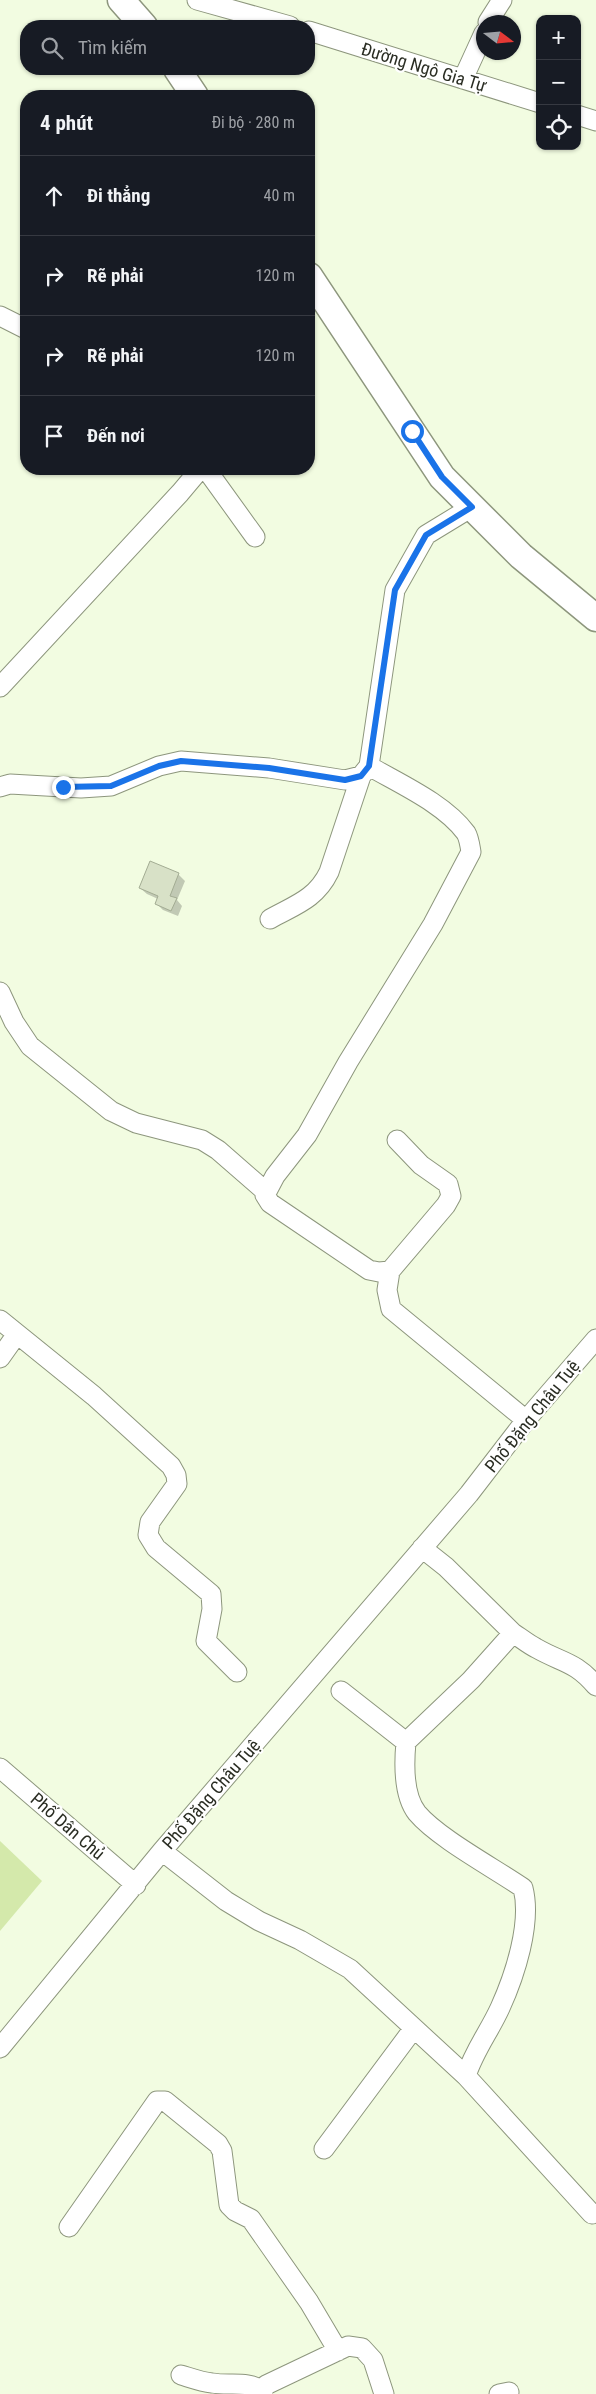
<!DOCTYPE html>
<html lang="vi">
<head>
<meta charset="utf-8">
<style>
  :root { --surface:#171b24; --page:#20242c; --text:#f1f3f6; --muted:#9ea1a6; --line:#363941 }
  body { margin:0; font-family:"Roboto Condensed",sans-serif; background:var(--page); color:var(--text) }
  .controls { position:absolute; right:15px; top:15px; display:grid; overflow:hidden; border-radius:10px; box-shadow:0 1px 4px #0004 }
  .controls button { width:45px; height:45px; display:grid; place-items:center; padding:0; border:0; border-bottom:1px solid var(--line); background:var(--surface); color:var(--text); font:25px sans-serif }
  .compass { position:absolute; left:476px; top:15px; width:45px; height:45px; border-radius:50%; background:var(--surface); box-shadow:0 1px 4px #0004; rotate:106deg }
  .stop { position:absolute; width:15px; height:15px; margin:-11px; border:4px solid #1a73e8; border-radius:50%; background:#fff }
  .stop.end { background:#1a73e8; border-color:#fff; box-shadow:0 1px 5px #0008 }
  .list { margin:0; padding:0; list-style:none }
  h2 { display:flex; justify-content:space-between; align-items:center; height:65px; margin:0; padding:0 20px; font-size:21px }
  h2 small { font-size:16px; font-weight:400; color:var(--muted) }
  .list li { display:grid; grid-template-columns:32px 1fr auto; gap:15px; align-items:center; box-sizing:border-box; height:80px; padding:0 20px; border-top:1px solid var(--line) }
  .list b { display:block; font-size:19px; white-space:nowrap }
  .list em { font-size:16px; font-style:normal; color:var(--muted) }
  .icon { flex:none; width:28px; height:28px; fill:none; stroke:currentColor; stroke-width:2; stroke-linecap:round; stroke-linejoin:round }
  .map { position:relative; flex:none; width:596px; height:2394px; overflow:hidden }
  .search { position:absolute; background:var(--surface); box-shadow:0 1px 4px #0004; left:20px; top:20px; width:295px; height:55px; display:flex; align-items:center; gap:12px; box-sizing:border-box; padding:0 18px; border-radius:20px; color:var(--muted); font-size:19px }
  .panel { position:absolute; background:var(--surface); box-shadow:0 1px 4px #0004; left:20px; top:90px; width:295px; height:385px; border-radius:20px }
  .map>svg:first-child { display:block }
  .green { fill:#d4e9ab }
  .shadow { fill:#0003 }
  .building { fill:#d8e1c7; stroke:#a3ac93 }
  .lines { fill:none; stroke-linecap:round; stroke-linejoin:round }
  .street-casing { stroke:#8d967d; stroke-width:21 }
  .secondary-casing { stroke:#8d967d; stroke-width:29 }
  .street { stroke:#fff; stroke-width:19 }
  .secondary { stroke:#fff; stroke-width:26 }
  .route { stroke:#1a73e8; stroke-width:6 }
  .labels { text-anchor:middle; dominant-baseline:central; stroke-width:4.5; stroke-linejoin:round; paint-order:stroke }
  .street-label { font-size:18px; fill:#2a2d23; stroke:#fff }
</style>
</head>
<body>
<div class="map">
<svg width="596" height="2394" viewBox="0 0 596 2394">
  <rect width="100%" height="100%" fill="#f2fce1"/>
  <path class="green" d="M0 1841 42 1881 0 1931Z"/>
  <path class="shadow" d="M178 874 185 881 177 900 182 906 178 916 163 910 157 904 158 899 147 894 140 888Z"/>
  <path class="building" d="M150 861 179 873 170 896 177 898 171 911 155 904 158 896 139 888Z"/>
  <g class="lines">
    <g class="street-casing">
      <path id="street" d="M197 0 290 26
        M488 22 502 0
        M309 31 540 103
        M463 79 484 33
        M577 115 596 121
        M0 316 26 329
        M206 469 255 537
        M0 687 180 493 196 474V469
        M369 766C400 784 445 804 466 833 469 838 470 846 471 852L433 924 348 1062 307 1135 275 1176 265 1195 270 1203 369 1270 379 1272 390 1271 446 1205 451 1196 448 1184 421 1165 397 1140
        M0 787 10 784 81 788 111 786 159 766 181 761 269 768 345 780 361 776 369 766 395 590 426 535 472 507
        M270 919C295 905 316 899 329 872L361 776
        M0 992 14 1022 30 1046 111 1111 136 1123 202 1140 218 1150 265 1191V1195
        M390 1271 387 1290 391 1309 526 1420
        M0 1320 94 1396 171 1466 176 1475 177 1484 150 1522 148 1535 156 1548 211 1594 212 1609 206 1641 237 1672
        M0 1358 17 1334
        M422 1548 446 1567 513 1633
        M341 1691 406 1742
        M0 1768 136 1885
        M162 1851 226 1901 259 1921 300 1940 350 1969 466 2076
        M0 2048 162 1851 469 1494 526 1420 596 1339
        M324 2149 414 2028
        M592 2214 466 2076C474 2051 489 2032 500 2008 515 1975 532 1923 523 1888 494 1868 438 1838 417 1813 403 1795 404 1763 406 1742L471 1680 513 1633C521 1638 528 1644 536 1648 562 1663 575 1661 596 1686
        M69 2227 157 2101H165L218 2144 222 2151 229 2205 235 2211 251 2219 309 2302 338 2351
        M181 2375C191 2378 202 2382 212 2383 231 2386 247 2380 263 2391
        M261 2394 266 2385 348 2346 362 2348 373 2360 384 2394
        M499 2394 509 2392"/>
    </g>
    <g class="secondary-casing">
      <path id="secondary" d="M121 0 144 26
        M177 69 195 96
        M309 276 442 477 521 556 596 618"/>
    </g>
    <use href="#street" class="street"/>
    <use href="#secondary" class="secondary"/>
  </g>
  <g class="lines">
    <path class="route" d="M63 787 111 786 159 766 181 761 269 768 345 780 361 776 369 766 395 590 426 535 472 507 442 477 412 431"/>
  </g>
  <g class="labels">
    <g class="street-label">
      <text transform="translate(424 67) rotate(17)">Đường Ngô Gia Tự</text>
      <text transform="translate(532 1416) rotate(-51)">Phố Đặng Châu Tuệ</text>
      <text transform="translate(211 1794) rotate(-49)">Phố Đặng Châu Tuệ</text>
      <text transform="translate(68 1826) rotate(41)">Phố Dân Chủ</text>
    </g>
  </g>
</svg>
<div class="controls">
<button>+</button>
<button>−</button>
<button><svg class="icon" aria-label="locate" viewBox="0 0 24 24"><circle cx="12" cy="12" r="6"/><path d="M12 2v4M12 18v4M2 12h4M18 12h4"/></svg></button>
</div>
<svg class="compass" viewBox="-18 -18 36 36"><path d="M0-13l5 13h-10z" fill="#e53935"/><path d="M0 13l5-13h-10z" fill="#9ea1a6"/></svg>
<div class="stop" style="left:412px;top:431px"></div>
<div class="stop end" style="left:63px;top:787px"></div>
<div class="search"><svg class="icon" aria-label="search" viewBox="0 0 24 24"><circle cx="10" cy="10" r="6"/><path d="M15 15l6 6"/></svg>Tìm kiếm</div>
<section class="panel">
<h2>4 phút<small>Đi bộ · 280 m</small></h2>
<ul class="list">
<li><svg class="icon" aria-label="ahead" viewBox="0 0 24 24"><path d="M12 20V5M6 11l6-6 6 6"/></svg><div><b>Đi thẳng</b></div><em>40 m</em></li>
<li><svg class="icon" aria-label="right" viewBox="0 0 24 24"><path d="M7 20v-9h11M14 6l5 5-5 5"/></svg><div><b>Rẽ phải</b></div><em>120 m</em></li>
<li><svg class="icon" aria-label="right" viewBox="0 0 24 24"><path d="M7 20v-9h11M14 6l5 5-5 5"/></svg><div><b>Rẽ phải</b></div><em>120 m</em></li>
<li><svg class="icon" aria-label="arrive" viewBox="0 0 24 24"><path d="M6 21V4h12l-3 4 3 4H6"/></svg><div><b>Đến nơi</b></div></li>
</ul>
</section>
</div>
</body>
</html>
